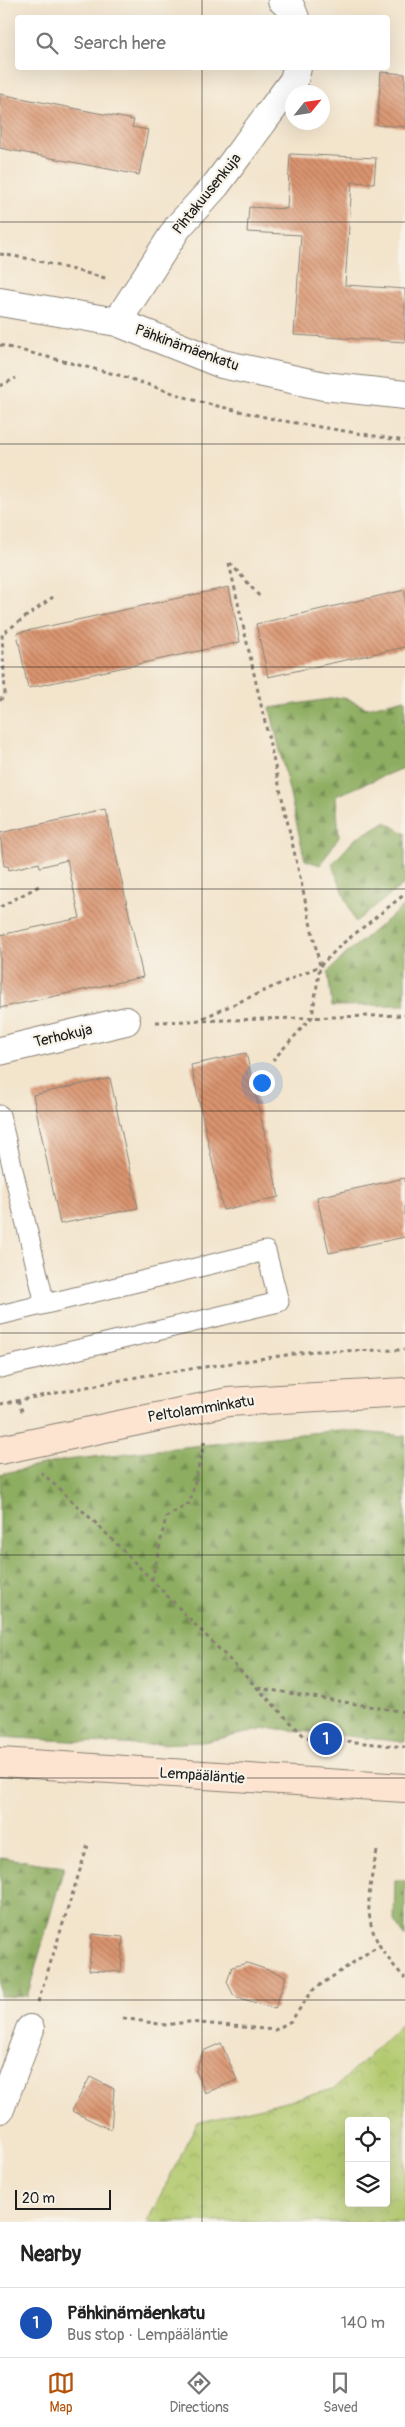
<!DOCTYPE html>
<html lang="en">
<head>
<meta charset="utf-8">
<style>
  :root { --surface:#fff; --page:#f6f6f6; --text:#222; --muted:#767676; --line:#e0e0e0; --accent:#b45309 }
  body { margin:0; font-family:Pangolin,sans-serif; background:var(--page); color:var(--text) }
  .controls { position:absolute; right:15px; bottom:15px; display:grid; overflow:hidden; border-radius:5px; box-shadow:0 5px 20px #0002 }
  .controls button { width:45px; height:45px; display:grid; place-items:center; padding:0; border:0; border-bottom:1px solid var(--line); background:var(--surface); color:var(--text); font:25px sans-serif }
  .compass { position:absolute; left:285px; top:85px; width:45px; height:45px; border-radius:50%; background:var(--surface); box-shadow:0 5px 20px #0002; rotate:60deg }
  .scale { position:absolute; left:15px; bottom:12px; width:96px; box-sizing:border-box; padding-left:5px; border:2px solid #1c1c1c; border-top:0; font-size:14px; line-height:18px; white-space:nowrap; color:#1c1c1c; -webkit-text-stroke:4px #f7f3e8; paint-order:stroke }
  .you { position:absolute; left:261px; top:1082px; width:18px; height:18px; margin:-12px; border:4px solid #fff; border-radius:50%; background:#1a73e8; box-shadow:0 0 0 8px #1a73e833 }
  .badge { display:grid; place-items:center; width:32px; height:32px; border-radius:50%; background:var(--accent); color:#fff; font-size:16px; font-weight:700 }
  .pin { position:absolute; translate:-50% -50%; border:2px solid #fff; box-shadow:0 1px 5px #0006 }
  .list { margin:0; padding:0; list-style:none }
  h2 { display:flex; justify-content:space-between; align-items:center; height:65px; margin:0; padding:0 20px; font-size:21px }
  h2 small { font-size:16px; font-weight:400; color:var(--muted) }
  .list li { display:grid; grid-template-columns:32px 1fr auto; gap:15px; align-items:center; box-sizing:border-box; height:70px; padding:0 20px; border-top:1px solid var(--line) }
  .list b { display:block; font-size:19px; white-space:nowrap }
  .list p { margin:0; font-size:16px; white-space:nowrap; color:var(--muted) }
  .list em { font-size:16px; font-style:normal; color:var(--muted) }
  .icon { flex:none; width:28px; height:28px; fill:none; stroke:currentColor; stroke-width:2; stroke-linecap:round; stroke-linejoin:round }
  .map { position:relative; flex:none; width:405px; height:2222px; overflow:hidden }
  .search { position:absolute; background:var(--surface); box-shadow:0 5px 20px #0002; left:15px; right:15px; top:15px; height:55px; display:flex; align-items:center; gap:12px; box-sizing:border-box; padding:0 18px; border-radius:5px; color:var(--muted); font-size:19px }
  .sheet { height:135px; background:var(--surface) }
  nav { display:flex; justify-content:space-around; align-items:center; box-sizing:border-box; height:70px; border-top:1px solid var(--line); background:var(--surface); font-size:14px; color:var(--muted) }
  nav a { display:grid; justify-items:center; gap:2px }
  nav .on { color:var(--accent) }
  .map>svg:first-child { display:block }
  .forest { fill:url(#forest-firs); stroke:#54643e }
  .park { fill:url(#park-crowns); stroke:#677245; fill-rule:evenodd }
  .building { fill:url(#building-back-hatch) }
  .lines { fill:none; stroke-linecap:round; stroke-linejoin:round }
  .lane-casing { stroke:#888074; stroke-width:21 }
  .street-casing { stroke:#888074; stroke-width:30 }
  .secondary-casing { stroke:#888074; stroke-width:30 }
  .path { stroke:#888074; stroke-width:3; stroke-dasharray:4 4; stroke-linecap:butt }
  .lane { stroke:#fff; stroke-width:19 }
  .street { stroke:#fff; stroke-width:28 }
  .secondary { stroke:#fde4d1; stroke-width:28 }
  .grid { fill:none; stroke:#1c1c1c; stroke-width:1; stroke-opacity:0.55 }
  .labels { text-anchor:middle; dominant-baseline:central; stroke-width:4.5; stroke-linejoin:round; paint-order:stroke }
  .street-label { font-size:15px; fill:#1c1c1c; stroke:#f7f3e8 }
</style>
</head>
<body>
<div class="map">
<svg width="405" height="2222" viewBox="0 0 405 2222">
  <defs>
    <pattern id="forest-firs" width="22" height="20" patternUnits="userSpaceOnUse" patternTransform="scale(1.25)"><rect width="22" height="20" fill="#8dad61"/><path d="M5 1l3.5 6h-7zM16 11l3.5 6h-7z" fill="#728c4f"/></pattern>
    <pattern id="park-crowns" width="20" height="18" patternUnits="userSpaceOnUse" patternTransform="scale(1.25)"><rect width="20" height="18" fill="#b2c96e"/><path d="M2 6a3 3 0 1 1 6 0M12 15a3 3 0 1 1 6 0" fill="none" stroke="#98ac5f"/></pattern>
    <pattern id="building-back-hatch" width="6" height="6" patternUnits="userSpaceOnUse" patternTransform="scale(1.25)"><rect width="6" height="6" fill="#da946f"/><path d="M-1 5l2 2M0 0l6 6M5-1l2 2" fill="none" stroke="#b0785a"/></pattern>
  </defs>
  <rect width="100%" height="100%" fill="#f7f3e8"/>
  <filter id="ink" filterUnits="userSpaceOnUse"><feTurbulence type="fractalNoise" baseFrequency=".02" numOctaves="2"/><feDisplacementMap in="SourceGraphic" scale="10" xChannelSelector="R" yChannelSelector="G"/><feConvolveMatrix kernelMatrix="1 2 1 2 8 2 1 2 1" color-interpolation-filters="sRGB"/></filter>
  <filter id="wash" filterUnits="userSpaceOnUse"><feTurbulence type="fractalNoise" baseFrequency=".0096" numOctaves="4" result="noise"/><feDisplacementMap in="SourceGraphic" scale="20" xChannelSelector="R" yChannelSelector="G"/><feGaussianBlur stdDeviation="1.12" result="paint"/><feColorMatrix in="noise" values="0 0 0 0 0 0 0 0 0 0 0 0 0 0 0 0 0 1.4 0 .05"/><feComposite in="paint" operator="in"/></filter>
  <g filter="url(#wash)">
    <rect width="100%" height="100%" fill="#f3e4cc"/>
    <path class="forest" d="M343 697 367 708 405 699V767L336 796 339 837 320 865 305 860 270 708Z
      M385 822 405 833V883L355 922 332 864 355 839Z
      M405 905V1005L332 1006 328 972 348 952Z
      M338 1430 405 1436V1742L270 1728 203 1742 138 1745 0 1737V1474L66 1460Z
      M0 1857 64 1867 27 1997 0 1996Z
      M395 1880H405V1937L394 1921Z"/>
    <path class="park" d="M405 2021V2222H147L197 2123 334 2089ZM349 2121H386V2203H349Z"/>
    <g id="blocks">
      <path class="building" d="M381 72 405 74V127L377 125Z
        M0 94 134 120 132 127 148 130 139 175 0 148Z
        M290 154 376 158 374 183 352 182 345 285 405 289V342L294 335 301 235 247 232 249 207 287 209Z
        M229 587 240 642 28 688 17 633Z
        M405 590V647L268 677 256 624Z
        M106 810 143 977 0 1008V935L80 918 67 860 40 867 39 863 9 870 8 866H4L0 833Z
        M246 1053 279 1197 223 1210 191 1065Z
        M110 1078 138 1208 60 1224 33 1095Z
        M405 1178V1237L329 1253 317 1197Z
        M92 1934 123 1937 121 1972 89 1970Z
        M247 1963 286 1976 275 2009 234 1996 227 1982 232 1967Z
        M221 2043 237 2080 205 2093 196 2071 203 2051Z
        M90 2077 114 2089 111 2130 72 2111Z"/>
    </g>
  </g>
  <g filter="url(#ink)">
    <use href="#blocks" fill-opacity="0" stroke="#888074" stroke-width="1"/>
    <g class="lines">
      <g class="lane-casing">
        <path id="lane" d="M0 1115 45 1304
          M0 1315 266 1251 279 1302 0 1368"/>
      </g>
      <g class="street-casing">
        <path id="street" d="M282 0 291 8 295 18
          M0 302 117 322 222 364 324 386 405 395
          M117 322 178 227 216 185 294 80 297 68
          M0 1051 126 1021
          M0 2109 30 2029"/>
      </g>
      <g class="secondary-casing">
        <path id="secondary" d="M0 1450 228 1402 405 1392
          M0 1762 405 1788"/>
      </g>
      <path class="path" d="M0 254 31 259 109 279
        M0 345 122 376 200 402 278 420 405 441
        M0 386 16 378
        M229 563 320 966 312 1017 273 1060
        M230 563 261 598
        M0 701 5 693 2 634 53 597
        M0 907 41 885
        M196 1021 320 966 342 944 405 894
        M156 1022 405 1015
        M18 1400 23 1414
        M0 1404 142 1376 314 1351 405 1350
        M41 1472 102 1529 305 1737 405 1747
        M152 1580 166 1517 190 1503 205 1439
        M258 1688 405 1712
        M377 1851C364 1909 362 1933 405 1978
        M38 2002 88 1845
        M123 2018 165 2025 189 2022 275 2030 291 2021 313 1990 379 1945"/>
      <use href="#lane" class="lane"/>
      <use href="#street" class="street"/>
      <use href="#secondary" class="secondary"/>
    </g>
  </g>
  <path class="grid" d="M202 0V18M202 68V2222M0 222H405M0 444H405M0 667H405M0 889H405M0 1111H405M0 1333H405M0 1555H405M0 1778H405M0 2000H405"/>
  <g class="labels">
    <g class="street-label">
      <text transform="translate(207 194) rotate(-51)">Pihtakuusenkuja</text>
      <text transform="translate(187 348) rotate(20)">Pähkinämäenkatu</text>
      <text transform="translate(63 1036) rotate(-13)">Terhokuja</text>
      <text transform="translate(201 1409) rotate(-9)">Peltolamminkatu</text>
      <text transform="translate(202 1776) rotate(4)">Lempääläntie</text>
    </g>
  </g>
</svg>
<div class="controls">
<button><svg class="icon" aria-label="locate" viewBox="0 0 24 24"><circle cx="12" cy="12" r="6"/><path d="M12 2v4M12 18v4M2 12h4M18 12h4"/></svg></button>
<button><svg class="icon" aria-label="layers" viewBox="0 0 24 24"><path d="M12 4l9 5-9 5-9-5zM3 14l9 5 9-5"/></svg></button>
</div>
<svg class="compass" viewBox="-18 -18 36 36"><path d="M0-13l5 13h-10z" fill="#e53935"/><path d="M0 13l5-13h-10z" fill="#767676"/></svg>
<div class="scale">20 m</div>
<div class="you"></div>
<div class="pin badge" style="left:326px;top:1739px;background:#1a4fb4">1</div>
<div class="search"><svg class="icon" aria-label="search" viewBox="0 0 24 24"><circle cx="10" cy="10" r="6"/><path d="M15 15l6 6"/></svg>Search here</div>
</div>
<section class="sheet">
<h2>Nearby<small></small></h2>
<ul class="list">
<li><span class="badge" style="background:#1a4fb4">1</span><div><b>Pähkinämäenkatu</b><p>Bus stop · Lempääläntie</p></div><em>140 m</em></li>
</ul>
</section>
<nav>
<a class="on"><svg class="icon" aria-label="map" viewBox="0 0 24 24"><path d="M3 6l6-2 6 2 6-2v14l-6 2-6-2-6 2zM9 4v14M15 6v14"/></svg>Map</a>
<a><svg class="icon" aria-label="directions" viewBox="0 0 24 24"><path d="M12 3l9 9-9 9-9-9zM9 14v-3h6M13 9l2 2-2 2"/></svg>Directions</a>
<a><svg class="icon" aria-label="saved" viewBox="0 0 24 24"><path d="M7 4h10v16l-5-4-5 4z"/></svg>Saved</a>
</nav>
</body>
</html>
